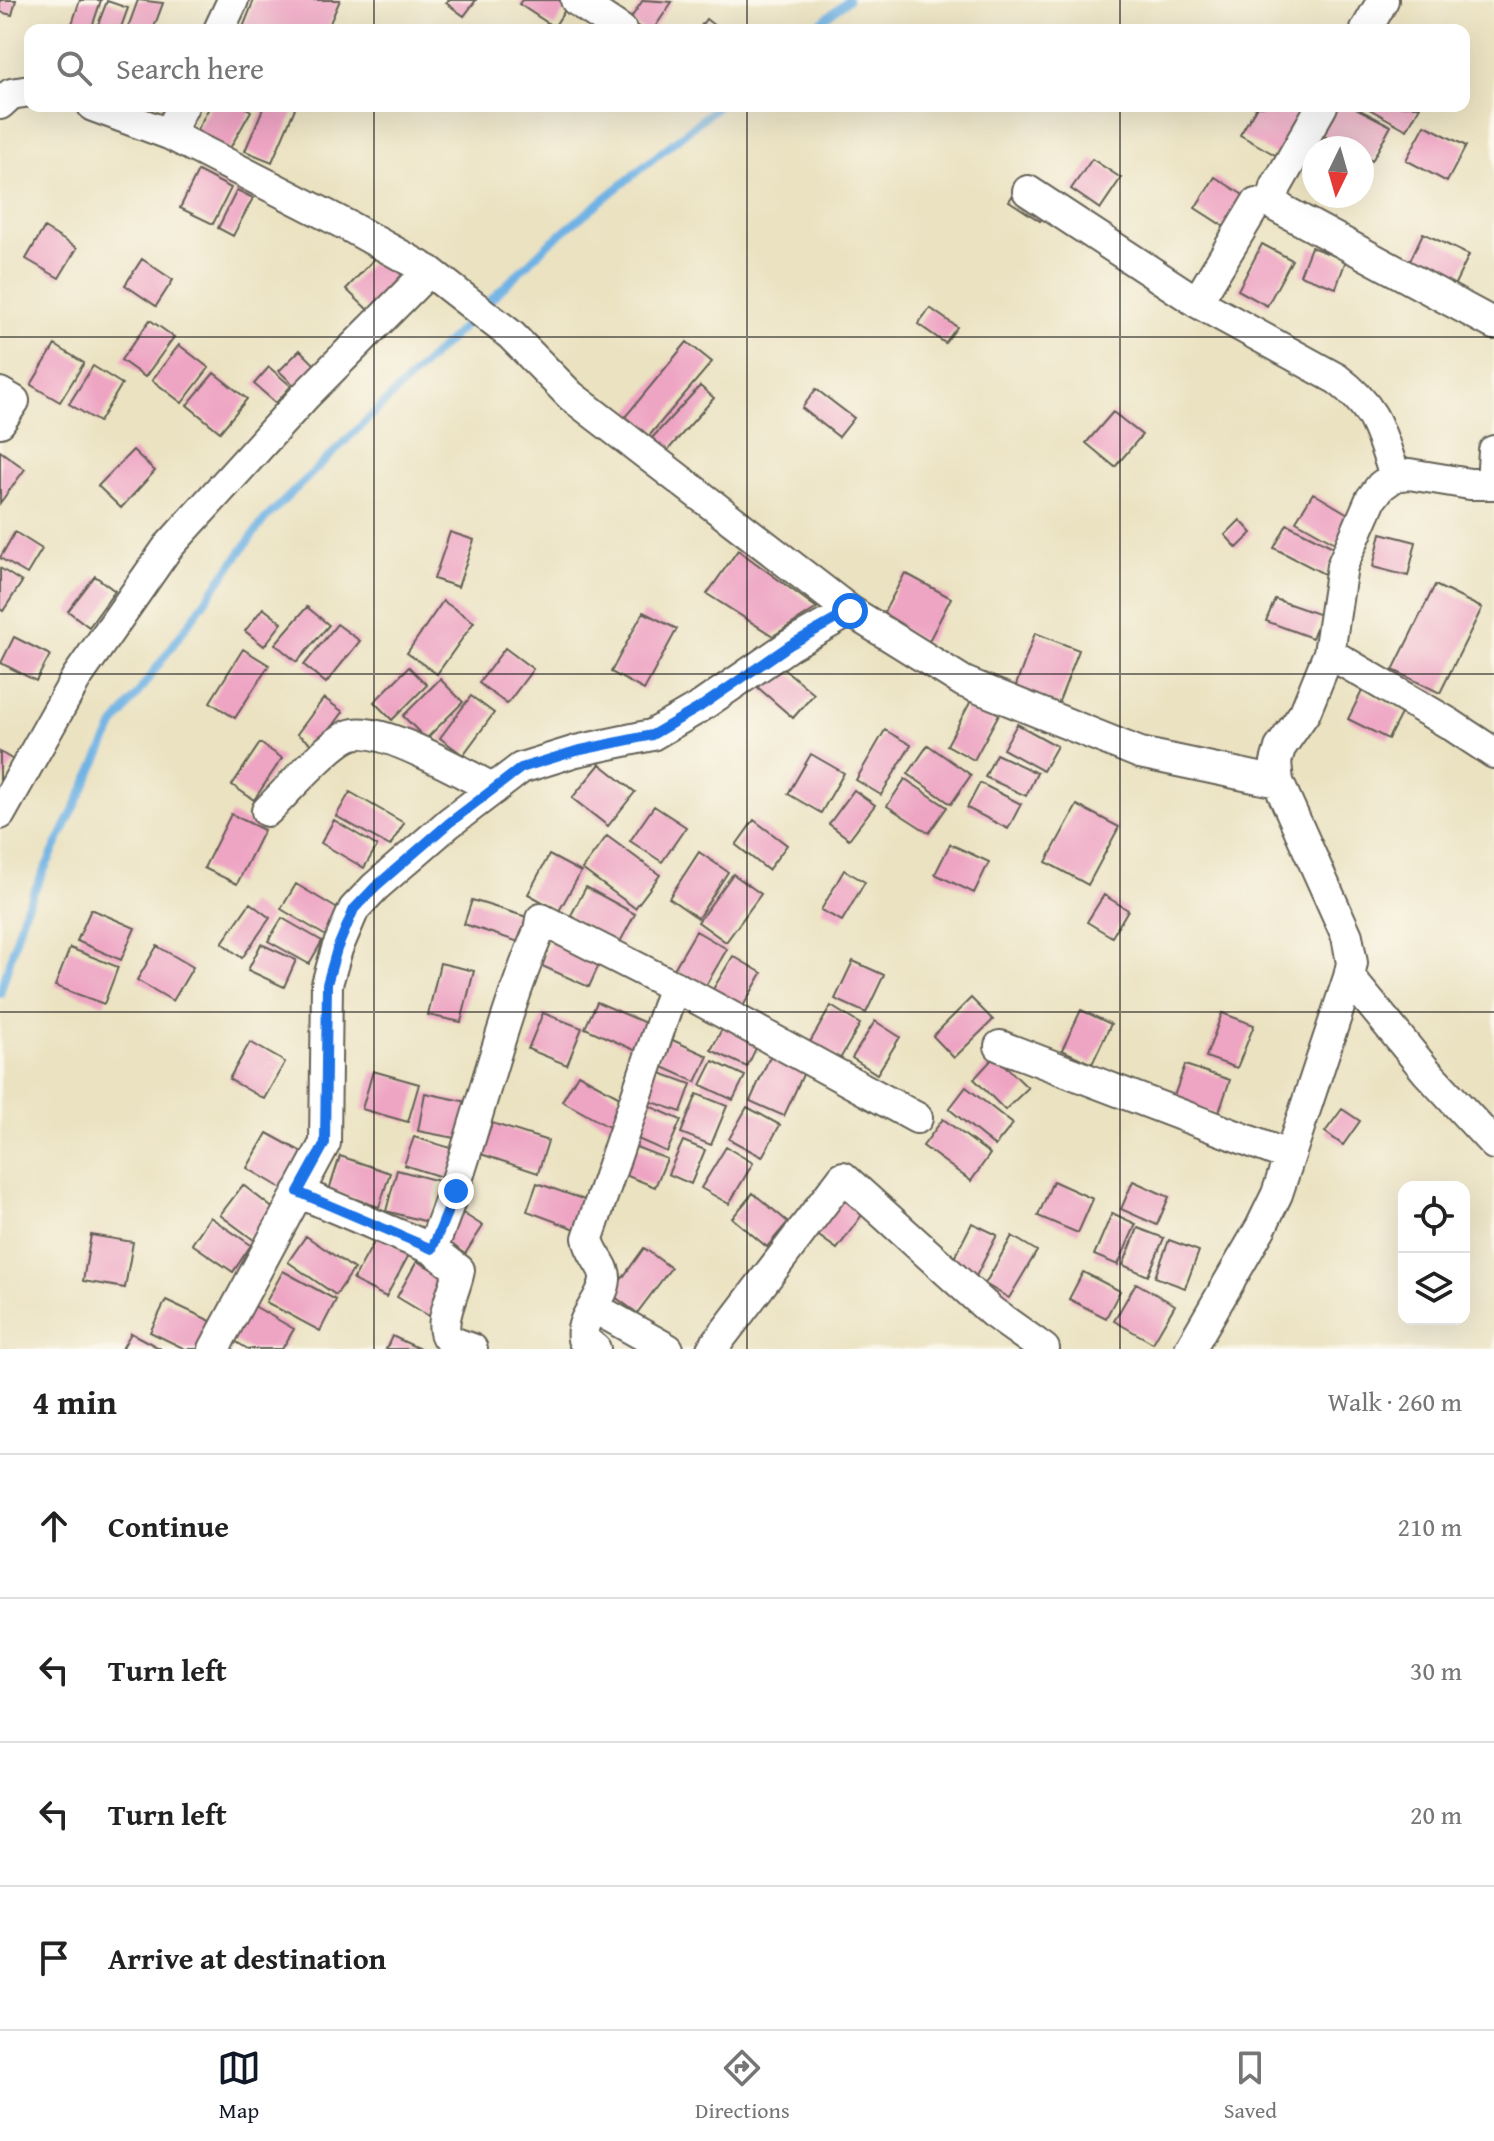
<!DOCTYPE html>
<html lang="en">
<head>
<meta charset="utf-8">
<style>
  :root { --surface:#fff; --page:#f2f2f2; --text:#222; --muted:#767676; --line:#e0e0e0; --accent:#111827 }
  body { margin:0; font-family:"Gentium Book Plus",serif; background:var(--page); color:var(--text) }
  .controls { position:absolute; right:24px; bottom:24px; display:grid; overflow:hidden; border-radius:16px; box-shadow:0 8px 32px #0002 }
  .controls button { width:72px; height:72px; display:grid; place-items:center; padding:0; border:0; border-bottom:2px solid var(--line); background:var(--surface); color:var(--text); font:40px sans-serif }
  .compass { position:absolute; left:1302px; top:136px; width:72px; height:72px; border-radius:50%; background:var(--surface); box-shadow:0 8px 32px #0002; rotate:185deg }
  .stop { position:absolute; width:24px; height:24px; margin:-18px; border:6px solid #1a73e8; border-radius:50%; background:#fff }
  .stop.end { background:#1a73e8; border-color:#fff; box-shadow:0 2px 8px #0008 }
  .list { margin:0; padding:0; list-style:none }
  h2 { display:flex; justify-content:space-between; align-items:center; height:104px; margin:0; padding:0 32px; font-size:34px }
  h2 small { font-size:26px; font-weight:400; color:var(--muted) }
  .list li { display:grid; grid-template-columns:52px 1fr auto; gap:24px; align-items:center; box-sizing:border-box; height:144px; padding:0 32px; border-top:2px solid var(--line) }
  .list b { display:block; font-size:30px; white-space:nowrap }
  .list em { font-size:26px; font-style:normal; color:var(--muted) }
  .icon { flex:none; width:44px; height:44px; fill:none; stroke:currentColor; stroke-width:2; stroke-linecap:round; stroke-linejoin:round }
  .map { position:relative; flex:none; width:1494px; height:1349px; overflow:hidden }
  .search { position:absolute; background:var(--surface); box-shadow:0 8px 32px #0002; left:24px; right:24px; top:24px; height:88px; display:flex; align-items:center; gap:20px; box-sizing:border-box; padding:0 28px; border-radius:16px; color:var(--muted); font-size:30px }
  .sheet { height:680px; background:var(--surface) }
  nav { display:flex; justify-content:space-around; align-items:center; box-sizing:border-box; height:112px; border-top:2px solid var(--line); background:var(--surface); font-size:22px; color:var(--muted) }
  nav a { display:grid; justify-items:center; gap:4px }
  nav .on { color:var(--accent) }
  .map>svg:first-child { display:block }
  .lines { fill:none; stroke-linecap:round; stroke-linejoin:round }
  .stream { stroke:#6fb2e4; stroke-width:8 }
  .building { fill:#eea4c3 }
  .minor-casing { stroke:#646156; stroke-width:34 }
  .minor { stroke:#fff; stroke-width:30 }
  .route { stroke:#1a73e8; stroke-width:10 }
  .grid { fill:none; stroke:#1c1c1c; stroke-width:2; stroke-opacity:0.55 }
</style>
</head>
<body>
<div class="map">
<svg width="1494" height="1349" viewBox="0 0 1494 1349">
  <rect width="100%" height="100%" fill="#fbf7ec"/>
  <filter id="ink" filterUnits="userSpaceOnUse"><feTurbulence type="fractalNoise" baseFrequency=".0125" numOctaves="2"/><feDisplacementMap in="SourceGraphic" scale="16" xChannelSelector="R" yChannelSelector="G"/><feConvolveMatrix kernelMatrix="1 2 1 2 8 2 1 2 1" color-interpolation-filters="sRGB"/></filter>
  <filter id="wash" filterUnits="userSpaceOnUse"><feTurbulence type="fractalNoise" baseFrequency=".006" numOctaves="4" result="noise"/><feDisplacementMap in="SourceGraphic" scale="32" xChannelSelector="R" yChannelSelector="G"/><feGaussianBlur stdDeviation="1.8" result="paint"/><feColorMatrix in="noise" values="0 0 0 0 0 0 0 0 0 0 0 0 0 0 0 0 0 1.4 0 .05"/><feComposite in="paint" operator="in"/></filter>
  <g filter="url(#wash)">
    <rect width="100%" height="100%" fill="#ebe2c1"/>
    <g class="lines">
      <path class="stream" d="M811 30 848 0
        M0 994 24 912 114 726 264 520 547 245 718 106"/>
    </g>
    <g id="blocks">
      <path class="building" d="M0 0H16L12 15 0 12Z
        M80 0H101L91 30H70Z
        M138 0 163 3 153 30H127Z
        M254 0H340L327 30H242Z
        M449 0H476L464 16 446 3Z
        M522 0H562L569 4 554 27 519 4Z
        M643 0 672 2 653 30H644L629 21Z
        M107 1 128 8 120 30H96Z
        M706 19 720 30H698Z
        M210 106H243L251 111 229 150 196 132Z
        M264 106H296L272 162 245 151Z
        M1257 106H1306L1277 156 1240 135Z
        M1327 106H1352L1391 126 1372 161 1362 156V148H1347L1314 131Z
        M1364 106H1420L1407 130Z
        M1425 125 1466 146 1447 182 1406 160Z
        M1092 159 1121 178 1100 209 1071 189Z
        M198 171 231 188 213 224 180 208Z
        M1215 177 1251 200 1231 231 1195 208Z
        M237 190 253 198 233 236 218 228Z
        M1016 190 1047 210 1040 221 1009 201Z
        M44 228 77 248 59 278 26 259Z
        M1423 233 1469 255 1454 286 1408 265Z
        M1262 244 1292 260 1267 306 1238 290Z
        M1311 247 1346 260 1336 288 1300 275Z
        M379 254 402 275 369 311 346 289Z
        M142 259 173 280 156 306 125 285Z
        M930 308 957 327 945 343 918 324Z
        M150 320 174 337 145 377 121 360Z
        M687 342 712 362 649 436 625 417Z
        M55 345 84 363 60 402 31 385Z
        M179 345 209 368 182 403 152 380Z
        M300 350 317 367 297 388 279 371Z
        M93 366 122 384 99 422 69 404Z
        M269 367 291 386 276 403 254 384Z
        M214 373 247 399 220 432 187 405Z
        M700 386 714 398 667 451 652 438Z
        M816 389 854 418 839 437 802 408Z
        M1113 412 1142 435 1115 467 1086 443Z
        M133 450 155 471 121 508 98 486Z
        M0 451 25 469 0 503Z
        M1313 493 1353 517 1337 544 1296 521Z
        M1240 520 1252 533 1237 548 1225 535Z
        M1287 524 1337 549 1324 574 1274 548Z
        M15 532 42 549 27 574 0 558Z
        M450 532 474 540 458 587 434 579Z
        M1381 533 1416 542 1408 576 1373 567Z
        M738 550 817 608 773 636 707 594Z
        M0 568 22 582 3 611 0 609Z
        M905 573 951 598 928 643 881 618Z
        M95 576 115 591 89 627 68 611Z
        M1435 585 1482 608 1440 693 1393 670Z
        M1275 599 1321 615 1312 638 1266 621Z
        M443 601 474 622 437 674 407 653Z
        M307 607 329 625 297 662 275 644Z
        M263 608 282 623 264 646 245 631Z
        M643 612 677 629 644 690 611 672Z
        M337 624 360 641 326 683 304 665Z
        M1035 633 1079 650 1058 704 1015 688Z
        M14 637 50 655 36 681 1 663Z
        M505 648 533 669 507 704 479 683Z
        M243 649 269 665 235 718 210 702Z
        M776 662 814 694 793 718 755 685Z
        M409 667 427 685 392 720 374 702Z
        M440 679 463 702 426 739 403 716Z
        M1362 691 1402 712 1388 739 1348 719Z
        M471 696 494 713 463 755 440 738Z
        M324 698 343 712 317 748 297 734Z
        M972 699 999 714 974 760 947 745Z
        M1017 724 1057 746 1043 771 1003 749Z
        M885 730 911 745 881 795 856 780Z
        M260 743 282 758 254 800 232 785Z
        M928 745 971 775 951 804 908 774Z
        M0 752 15 761 0 785Z
        M811 754 844 773 821 813 788 794Z
        M996 754 1037 773 1026 796 985 777Z
        M600 764 635 792 608 826 572 798Z
        M905 779 947 807 929 833 887 806Z
        M980 783 1021 804 1008 829 967 808Z
        M854 790 875 805 849 839 829 824Z
        M350 792 404 823 390 846 336 816Z
        M1077 805 1119 827 1088 885 1046 862Z
        M654 806 686 827 662 862 630 841Z
        M231 814 264 830 237 884 204 868Z
        M334 820 377 846 364 868 321 843Z
        M754 820 787 845 768 870 736 845Z
        M607 836 660 875 635 908 582 869Z
        M950 844 989 862 974 893 935 874Z
        M699 852 728 872 698 918 669 898Z
        M549 855 581 872 559 911 528 894Z
        M844 870 865 882 842 921 821 910Z
        M733 874 761 894 726 942 698 922Z
        M296 884 341 911 326 936 281 909Z
        M586 887 635 914 619 944 570 917Z
        M1104 895 1128 910 1112 937 1087 922Z
        M472 900 530 918 522 943 464 924Z
        M250 903 270 918 242 958 222 943Z
        M91 909 135 928 121 960 77 941Z
        M282 918 322 941 309 964 268 941Z
        M696 931 727 949 705 987 674 969Z
        M553 936 602 958 589 987 540 965Z
        M261 944 296 960 284 987 248 970Z
        M157 946 193 967 173 1001 137 980Z
        M70 948 118 967 104 1004 55 986Z
        M733 956 762 973 742 1008 712 991Z
        M853 961 884 975 866 1013 835 999Z
        M440 963 474 971 461 1022 428 1015Z
        M971 998 993 1020 954 1058 933 1036Z
        M597 1002 655 1027 643 1054 585 1028Z
        M831 1006 860 1024 840 1059 810 1042Z
        M1081 1010 1111 1024 1092 1064 1062 1050Z
        M543 1013 582 1028 567 1065 528 1049Z
        M1222 1013 1254 1025 1237 1068 1206 1057Z
        M875 1021 900 1037 877 1074 852 1058Z
        M724 1025 759 1042 747 1067 711 1050Z
        M668 1038 708 1056 696 1082 656 1064Z
        M250 1042 285 1062 264 1099 229 1079Z
        M772 1052 806 1068 784 1116 750 1101Z
        M995 1056 1028 1088 1005 1110 974 1079Z
        M713 1061 745 1076 733 1100 701 1085Z
        M1185 1065 1230 1080 1218 1115 1173 1099Z
        M652 1070 691 1084 681 1112 641 1098Z
        M373 1071 419 1084 408 1122 362 1109Z
        M578 1074 629 1102 614 1130 562 1101Z
        M966 1087 1013 1124 995 1146 949 1109Z
        M425 1093 472 1103 465 1140 418 1131Z
        M697 1094 727 1106 711 1145 681 1133Z
        M645 1104 681 1120 667 1152 631 1136Z
        M747 1107 780 1125 762 1157 729 1139Z
        M1342 1109 1360 1121 1343 1145 1325 1132Z
        M943 1119 990 1154 971 1181 923 1146Z
        M492 1123 548 1141 538 1173 481 1154Z
        M267 1133 309 1156 288 1192 247 1168Z
        M414 1137 460 1151 451 1180 404 1165Z
        M683 1141 705 1150 691 1184 668 1174Z
        M631 1145 667 1159 655 1187 620 1173Z
        M726 1147 753 1163 729 1204 701 1188Z
        M340 1156 390 1173 379 1207 329 1190Z
        M397 1170 439 1181 428 1222 386 1211Z
        M1053 1181 1093 1199 1078 1233 1038 1216Z
        M1133 1181 1169 1197 1157 1225 1121 1209Z
        M537 1183 588 1201 578 1230 527 1211Z
        M243 1185 280 1214 258 1243 220 1215Z
        M842 1190 867 1208 837 1249 812 1231Z
        M753 1193 788 1222 767 1247 732 1218Z
        M461 1212 483 1226 463 1257 441 1243Z
        M1112 1213 1136 1224 1118 1265 1094 1255Z
        M210 1217 251 1245 233 1272 192 1244Z
        M972 1223 997 1235 974 1280 949 1268Z
        M1138 1228 1164 1238 1148 1276 1123 1265Z
        M91 1235 133 1242 125 1288 83 1281Z
        M378 1235 410 1253 386 1297 353 1280Z
        M306 1236 354 1269 336 1295 288 1262Z
        M1012 1236 1037 1251 1009 1298 985 1284Z
        M1169 1240 1199 1251 1185 1288 1155 1277Z
        M644 1248 671 1268 637 1313 611 1294Z
        M417 1261 450 1279 429 1316 397 1297Z
        M283 1271 336 1300 320 1331 266 1302Z
        M1083 1272 1120 1291 1106 1318 1069 1299Z
        M1136 1283 1175 1305 1153 1343 1114 1321Z
        M166 1300 215 1323 203 1349H185L150 1332Z
        M249 1303 294 1329 282 1349H248L228 1337Z
        M131 1333 161 1349H122Z
        M392 1336 420 1349H386Z"/>
    </g>
  </g>
  <g filter="url(#ink)">
    <use href="#blocks" fill-opacity="0" stroke="#646156" stroke-width="2"/>
    <g class="lines">
      <g class="minor-casing">
        <path id="minor" d="M576 0 621 30
          M219 30 233 0
          M1366 30 1383 0
          M0 104 11 94 30 91
          M93 106 169 134 350 227 429 271 511 335 571 396 850 611 964 682 1140 753 1278 782
          M1322 106 1276 187 1274 195 1277 207 1494 324
          M169 134 183 106
          M1028 191 1197 302 1256 204
          M1197 302 1337 379C1378 410 1379 431 1395 476
          M0 393 14 401 0 422
          M1492 484 1494 451
          M1329 653 1450 724 1494 753
          M267 811C285 793 329 743 350 735 378 723 466 775 494 789
          M0 814 77 677 168 547 305 396 429 271
          M1349 977 1427 1072 1494 1144
          M1000 1046 1289 1156
          M298 1192 432 1249 459 1270C457 1287 436 1325 448 1338 453 1343 464 1346 472 1349
          M432 1249C474 1145 495 1034 539 931L541 919 689 994 917 1118
          M593 1307 668 1349
          M214 1349 325 1143 327 984 337 949 354 909 375 887 449 823 521 768 576 751 652 735 700 707 790 645 850 611
          M595 1349 583 1339C579 1317 604 1300 605 1279 606 1266 590 1254 588 1238L674 986
          M712 1349 843 1177 992 1312 1044 1349
          M1190 1349 1261 1227 1277 1194 1349 977 1352 963 1347 936 1278 782 1276 762 1280 748 1305 712 1329 653 1342 566 1371 499 1381 486 1395 476 1409 474 1470 484H1494"/>
      </g>
      <use href="#minor" class="minor"/>
    </g>
  </g>
  <g class="lines" filter="url(#ink)">
    <path class="route" d="M456 1191 432 1249 298 1192 325 1143 327 984 337 949 354 909 375 887 449 823 521 768 576 751 652 735 700 707 790 645 850 611"/>
  </g>
  <path class="grid" d="M374 0V30M747 0V30M1120 0V30M374 106V1349M747 106V1349M1120 106V1349M0 337H1494M0 674H1494M0 1012H1494"/>
</svg>
<div class="controls">
<button><svg class="icon" aria-label="locate" viewBox="0 0 24 24"><circle cx="12" cy="12" r="6"/><path d="M12 2v4M12 18v4M2 12h4M18 12h4"/></svg></button>
<button><svg class="icon" aria-label="layers" viewBox="0 0 24 24"><path d="M12 4l9 5-9 5-9-5zM3 14l9 5 9-5"/></svg></button>
</div>
<svg class="compass" viewBox="-18 -18 36 36"><path d="M0-13l5 13h-10z" fill="#e53935"/><path d="M0 13l5-13h-10z" fill="#767676"/></svg>
<div class="stop" style="left:850px;top:611px"></div>
<div class="stop end" style="left:456px;top:1191px"></div>
<div class="search"><svg class="icon" aria-label="search" viewBox="0 0 24 24"><circle cx="10" cy="10" r="6"/><path d="M15 15l6 6"/></svg>Search here</div>
</div>
<section class="sheet">
<h2>4 min<small>Walk · 260 m</small></h2>
<ul class="list">
<li><svg class="icon" aria-label="ahead" viewBox="0 0 24 24"><path d="M12 20V5M6 11l6-6 6 6"/></svg><div><b>Continue</b></div><em>210 m</em></li>
<li><svg class="icon" aria-label="left" viewBox="0 0 24 24"><path d="M17 20v-9H6M10 6l-5 5 5 5"/></svg><div><b>Turn left</b></div><em>30 m</em></li>
<li><svg class="icon" aria-label="left" viewBox="0 0 24 24"><path d="M17 20v-9H6M10 6l-5 5 5 5"/></svg><div><b>Turn left</b></div><em>20 m</em></li>
<li><svg class="icon" aria-label="arrive" viewBox="0 0 24 24"><path d="M6 21V4h12l-3 4 3 4H6"/></svg><div><b>Arrive at destination</b></div></li>
</ul>
</section>
<nav>
<a class="on"><svg class="icon" aria-label="map" viewBox="0 0 24 24"><path d="M3 6l6-2 6 2 6-2v14l-6 2-6-2-6 2zM9 4v14M15 6v14"/></svg>Map</a>
<a><svg class="icon" aria-label="directions" viewBox="0 0 24 24"><path d="M12 3l9 9-9 9-9-9zM9 14v-3h6M13 9l2 2-2 2"/></svg>Directions</a>
<a><svg class="icon" aria-label="saved" viewBox="0 0 24 24"><path d="M7 4h10v16l-5-4-5 4z"/></svg>Saved</a>
</nav>
</body>
</html>
